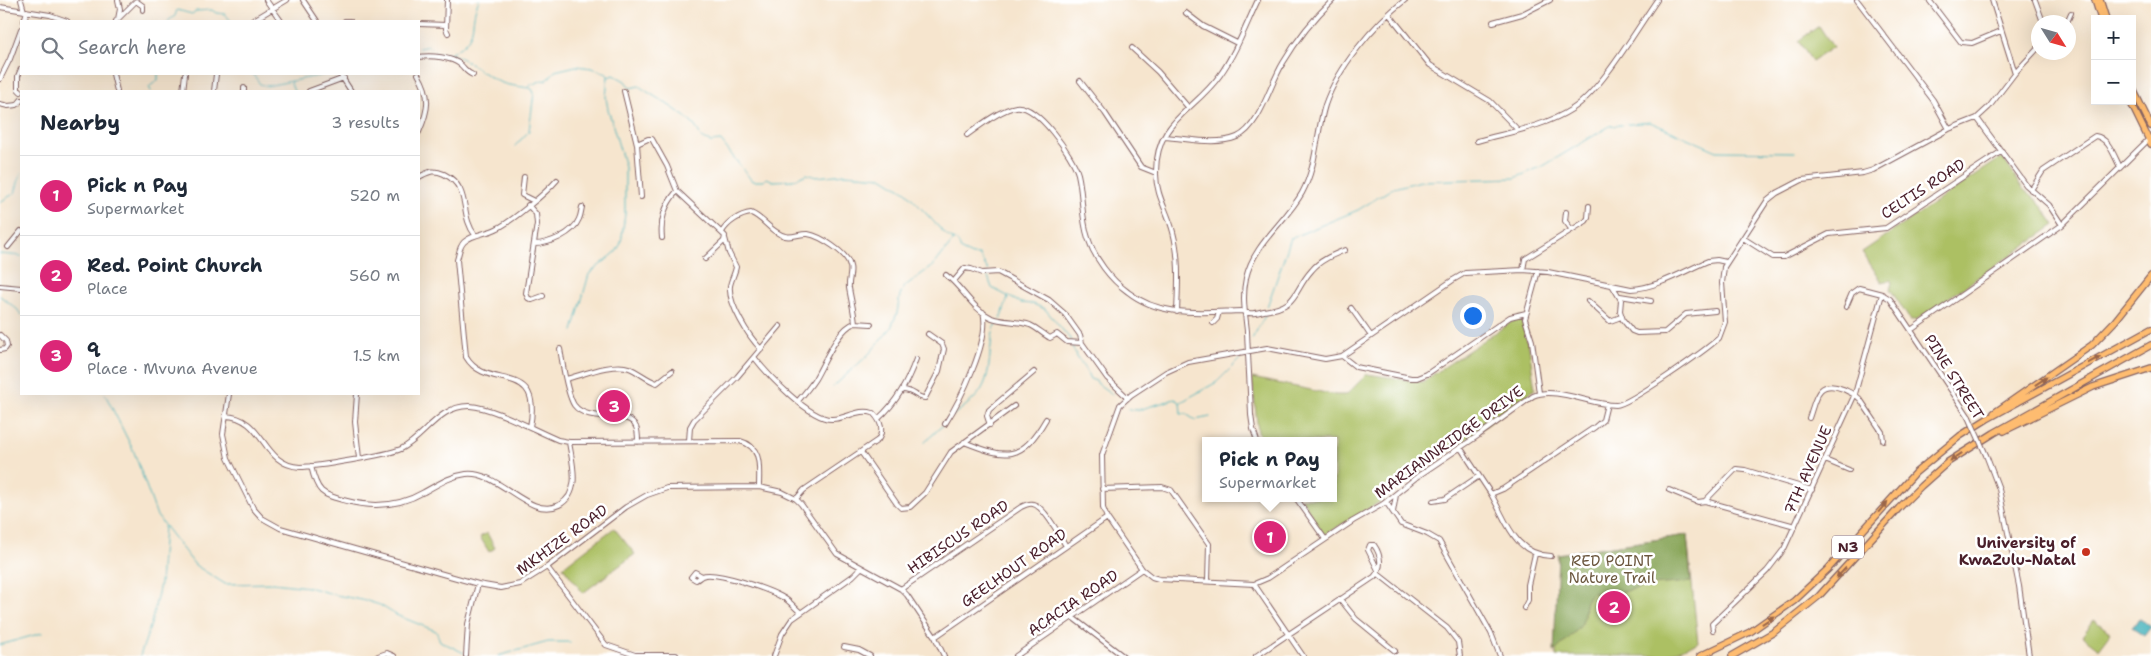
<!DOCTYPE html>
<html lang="en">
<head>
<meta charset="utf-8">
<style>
  :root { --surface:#fff; --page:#f2f2f3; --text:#1f2937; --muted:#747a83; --line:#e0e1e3; --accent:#db2777 }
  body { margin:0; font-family:"Shantell Sans",sans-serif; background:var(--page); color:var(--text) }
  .controls { position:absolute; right:15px; top:15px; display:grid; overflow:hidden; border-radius:0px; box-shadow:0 5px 20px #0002 }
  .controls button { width:45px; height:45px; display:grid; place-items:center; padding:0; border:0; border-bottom:1px solid var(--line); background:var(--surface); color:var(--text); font:25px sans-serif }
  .compass { position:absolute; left:2031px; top:15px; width:45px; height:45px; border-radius:50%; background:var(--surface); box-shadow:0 5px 20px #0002; rotate:127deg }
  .you { position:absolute; left:1472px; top:315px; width:18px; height:18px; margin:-12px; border:4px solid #fff; border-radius:50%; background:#1a73e8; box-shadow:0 0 0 8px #1a73e833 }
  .badge { display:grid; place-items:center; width:32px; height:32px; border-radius:50%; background:var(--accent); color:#fff; font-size:16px; font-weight:700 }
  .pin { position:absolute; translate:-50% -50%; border:2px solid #fff; box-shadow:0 1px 5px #0006 }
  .popup { position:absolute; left:1202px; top:437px; width:135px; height:65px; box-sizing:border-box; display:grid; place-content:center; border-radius:0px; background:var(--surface); filter:drop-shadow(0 1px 4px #0005); font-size:16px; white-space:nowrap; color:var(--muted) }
  .popup b { font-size:19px; color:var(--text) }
  .popup::after { content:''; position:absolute; left:50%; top:100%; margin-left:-10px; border:10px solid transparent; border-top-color:var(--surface) }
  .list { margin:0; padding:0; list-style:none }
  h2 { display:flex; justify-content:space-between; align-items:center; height:65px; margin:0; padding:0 20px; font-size:21px }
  h2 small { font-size:16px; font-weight:400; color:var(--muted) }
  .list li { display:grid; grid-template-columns:32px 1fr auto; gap:15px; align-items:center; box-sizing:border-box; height:80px; padding:0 20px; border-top:1px solid var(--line) }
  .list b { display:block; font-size:19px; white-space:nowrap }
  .list p { margin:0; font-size:16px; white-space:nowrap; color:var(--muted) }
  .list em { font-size:16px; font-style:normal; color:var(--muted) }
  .icon { flex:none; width:28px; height:28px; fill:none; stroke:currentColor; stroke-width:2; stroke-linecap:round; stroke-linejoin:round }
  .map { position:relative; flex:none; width:2151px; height:656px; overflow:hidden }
  .search { position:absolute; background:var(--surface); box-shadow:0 5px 20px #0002; left:20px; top:20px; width:400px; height:55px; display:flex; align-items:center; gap:12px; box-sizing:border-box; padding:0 18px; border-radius:0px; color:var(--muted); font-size:19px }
  .panel { position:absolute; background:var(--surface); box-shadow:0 5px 20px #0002; left:20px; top:90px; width:400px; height:305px; border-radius:0px }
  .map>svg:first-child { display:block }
  .green { fill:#acc064; stroke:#7b7048 }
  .forest { fill:#89a65a; stroke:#6a6242 }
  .water { fill:#3fb0b9; stroke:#446872 }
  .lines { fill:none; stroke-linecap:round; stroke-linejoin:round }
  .stream { stroke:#3fb0b9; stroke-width:1 }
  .minor-casing { stroke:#866464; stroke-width:6 }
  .highway-casing { stroke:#866464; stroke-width:8 }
  .minor { stroke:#fff; stroke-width:4 }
  .highway { stroke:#febc70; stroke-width:5.5 }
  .minor-bridge-casing { stroke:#866464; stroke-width:6; stroke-linecap:butt }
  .minor-bridge { stroke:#fff; stroke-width:4 }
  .oneway { fill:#9b664a }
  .poi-dot { fill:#c8321e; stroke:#fff; stroke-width:2 }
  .labels { text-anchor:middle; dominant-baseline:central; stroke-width:5; stroke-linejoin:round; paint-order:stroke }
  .shield { fill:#fff; stroke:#80626b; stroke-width:1 }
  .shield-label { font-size:14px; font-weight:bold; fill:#4a1f2b }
  .street-label { font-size:15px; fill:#4a1f2b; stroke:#fff }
  .poi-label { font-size:15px; font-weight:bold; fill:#4a1f2b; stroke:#fff; text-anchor:end }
  .park-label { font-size:15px; fill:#6c573f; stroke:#fff }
</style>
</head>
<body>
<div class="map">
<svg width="2151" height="656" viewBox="0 0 2151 656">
  <rect width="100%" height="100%" fill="#fff"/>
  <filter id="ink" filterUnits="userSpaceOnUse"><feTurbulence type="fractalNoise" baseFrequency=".02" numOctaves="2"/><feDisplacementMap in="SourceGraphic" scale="10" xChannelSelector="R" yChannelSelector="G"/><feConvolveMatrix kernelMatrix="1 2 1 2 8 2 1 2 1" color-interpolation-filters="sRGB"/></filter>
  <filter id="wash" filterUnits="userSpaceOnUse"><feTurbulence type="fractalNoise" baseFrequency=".0096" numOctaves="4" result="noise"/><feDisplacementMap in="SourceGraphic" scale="20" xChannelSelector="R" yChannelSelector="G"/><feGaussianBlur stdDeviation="1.12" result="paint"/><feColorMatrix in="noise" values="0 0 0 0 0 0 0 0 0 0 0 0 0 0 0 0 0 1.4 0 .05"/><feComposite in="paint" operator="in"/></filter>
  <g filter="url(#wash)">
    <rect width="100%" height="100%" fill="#f6e5ce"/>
    <path class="green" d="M1819 26 1833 47 1812 61 1798 41Z
      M2003 158 2023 189 2039 202 2055 225 1916 320H1910L1890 289 1892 282 1890 280 1882 282 1862 252 1998 160Z
      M1520 316 1529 347 1535 389 1483 428 1391 491 1385 499 1324 535 1301 498H1334V441H1264L1258 432 1252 378 1336 395H1346L1367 374 1422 382Z
      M614 528 635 554 583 593 563 567Z
      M487 533 495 548 489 552 480 537Z
      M1687 535 1698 643 1662 656H1556L1558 554Z
      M2094 620 2111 633 2099 649 2082 636Z"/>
    <path class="forest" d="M1687 535 1691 582 1651 585 1614 594 1592 593C1581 603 1587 612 1582 623 1580 629 1560 646 1554 652L1558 554Z"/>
    <path class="water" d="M2139 618 2151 627 2144 636 2132 628Z"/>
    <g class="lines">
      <path class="stream" d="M168 21 175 16 177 10 192 14 196 11 212 10 216 13 225 14 231 21
        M419 48 429 46 437 54C461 49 480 75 502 83 509 86 520 86 528 88L531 85 543 80 546 81 555 71 576 66 592 68 607 73 608 77 614 75 625 81 630 88 639 86C656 99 697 118 701 138L710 142 721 141 752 181H764L767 178 773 181 793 180 807 174 816 177 845 174 882 177 906 192 947 236 958 242 961 250 972 255H979L988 270
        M451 53C482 36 467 24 479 0
        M253 74 260 84 266 86 328 74
        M290 81 294 91
        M151 91 149 87 158 80V74
        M515 146 529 131 534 93 532 89 529 88
        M0 202 15 193 21 173
        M0 254 21 256
        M987 274 992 288 1021 303 1033 304 1045 309 1072 341
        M0 296 17 309 21 315
        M1267 307 1291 238 1358 210 1393 188 1421 181 1515 178 1545 165 1610 126 1650 122 1717 151 1795 152
        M1001 319 1008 297
        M573 331 589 274 616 252 621 243 625 214V167L608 109 606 98 608 77
        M1252 339 1266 314
        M1072 345C1075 358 1085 366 1090 379L1096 381 1098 384 1112 394
        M833 387 869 354 891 328 897 313 900 295 905 286 934 265 953 241
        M105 394 134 452 157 516 195 565 225 584 273 583 308 587 336 595 367 601 380 605 396 615 436 631 440 641 464 653
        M1181 402 1217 382 1240 359
        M1128 409 1138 410 1175 399 1180 402 1181 414H1186L1195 420 1210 417
        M952 416C961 409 972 402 979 393 995 373 986 337 998 321
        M925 442 944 424
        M0 645 42 633
        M140 656 151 624 160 584 164 527
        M498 656 548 642H570"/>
    </g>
  </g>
  <g filter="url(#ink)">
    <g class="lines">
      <g class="minor-casing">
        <path id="minor" d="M21 0 24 11
          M118 0 120 9 118 19
          M266 0 281 21
          M303 0 317 21
          M447 0 446 29 448 33
          M1857 0 1933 100 1949 129
          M1929 0 1961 42 1972 43 2001 31
          M1992 0 2015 73
          M2035 0 2043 22
          M0 7 50 15 67 21
          M1186 13 1203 26 1237 43
          M1389 14 1430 65 1490 101 1518 130
          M24 21 27 11
          M116 21 136 1 143 6V10
          M252 21 287 0
          M345 21H350
          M1493 22 1522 14 1550 0
          M2067 22 2071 13
          M419 24 446 25
          M1132 48 1158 72 1188 107
          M419 57C431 55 452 57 461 65 466 70 467 73 473 75
          M21 69 18 76V89L21 92
          M113 74 117 91
          M340 74 351 91
          M418 74C431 96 429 109 419 132
          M0 79 10 59 21 29
          M1080 81 1105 113 1141 167 1156 173
          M183 91 185 74
          M214 91 216 74
          M244 91V88
          M309 91 344 78
          M624 91 637 144 641 197
          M0 104 8 106 17 105 21 100
          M1977 118 2026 185 2049 205 2062 225
          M967 135C979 126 1001 109 1016 107 1037 104 1073 156 1078 174 1083 195 1081 217 1088 238 1095 259 1110 279 1128 292 1161 318 1202 312 1241 311 1250 315 1255 313 1264 311 1300 306 1292 292 1312 270 1320 260 1333 255 1345 250
          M1164 137C1187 138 1215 146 1237 137 1260 127 1270 84 1283 63 1296 41 1314 18 1333 0
          M1477 141C1509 132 1544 127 1572 109 1601 91 1636 30 1657 0
          M637 144 648 139H652L667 166 677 191 725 236 724 241 705 259
          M419 177C429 172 433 169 444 174 472 188 459 215 475 235
          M524 177 522 195 534 201
          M2031 190 2043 171 2095 136C2109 138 2114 156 2120 167
          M528 205 536 214 537 224 526 293 528 298 532 300 543 296
          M1566 212 1565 221 1572 230
          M722 232C727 223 740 214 751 213 764 218 771 233 785 236 793 238 801 233 808 234 820 236 848 253 850 266 852 273 848 280 849 288 851 300 854 311 855 323
          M662 238C660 219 665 205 677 191
          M725 238 729 253 736 267C735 273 731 280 730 286 728 304 749 337 761 349
          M1743 238 1773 257H1784L1829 234 1886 228 2002 151
          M534 244C549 244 573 234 579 219 581 215 581 211 582 207
          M8 247 21 231
          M1726 262 1717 260 1708 261C1684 271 1657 288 1631 289L1548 272 1523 270 1465 273 1453 280 1342 356 1325 359 1267 348 1188 362 1166 372 1131 395 1120 405 1102 455 1103 508 1107 518 1142 569 1152 577 1159 579 1254 584 1268 578 1353 521 1383 504 1418 476 1479 435 1533 396C1556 386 1590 405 1616 405 1629 405 1707 349 1719 338L1725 322 1722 283 1724 267 1767 201 1777 193 1802 180 1863 173 1873 170 1949 129 1977 118 1989 107 2015 73 2038 48
          M1523 270 1525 259 1586 221 1588 218 1589 206
          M1538 271 1525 319 1532 341 1539 393
          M946 275C963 288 972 309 992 318 1002 322 1019 321 1030 325 1037 328 1043 334 1050 338L1057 334 1067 342 1082 343 1107 378 1128 398
          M954 281 965 268 971 269 982 273 998 272 1049 300 1065 314 1080 335 1082 343
          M1612 285 1621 300 1620 311 1623 320 1632 331 1637 333 1665 332 1686 314 1715 311
          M0 286 21 288
          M1620 296 1651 301
          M1588 301 1610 321 1621 317
          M1846 307 1852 293 1859 288 1882 294 1890 299 1969 417
          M1351 308 1371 336
          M1177 312C1178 285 1180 258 1173 232 1168 212 1156 195 1156 174 1155 120 1195 111 1220 75 1236 53 1246 25 1258 0
          M1213 323 1217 319 1219 312
          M1911 330 2062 225 2150 138
          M0 335 6 341 7 346 5 349 0 350
          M560 349C563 364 566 392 574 405 589 425 629 408 636 427 638 431 638 437 638 442
          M1342 356 1356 367 1411 378H1417L1427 374 1510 317 1526 313
          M754 357C767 374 810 420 832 419 846 419 859 408 873 413 881 421 884 431 878 440L804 490 796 499
          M566 379C582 375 613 362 629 368 639 372 647 380 657 383L672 371
          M903 390C913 390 917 398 925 398L939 371 944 349 942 344 928 334
          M229 394 223 434 228 458 253 508 262 518 280 528 478 584 501 588 520 584 547 567 626 507 647 495 667 488 759 487 782 492 796 499 801 504 837 554 901 589 907 595 935 637 944 656
          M357 394 355 422 359 458
          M798 401C804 394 810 387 815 379 824 364 838 328 855 323L871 324
          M225 416C265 417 261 465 300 467 316 467 387 455 401 449 425 437 439 405 470 406 493 407 536 431 558 440L569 442 740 441C763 447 759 468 759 487
          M1809 418C1816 398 1817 379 1843 389 1849 392 1855 394 1860 399L1882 432 1883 440
          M878 419C897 402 907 383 916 359
          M945 424C960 401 991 339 983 312
          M990 425 987 416 989 410 1034 372
          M530 427C543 359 487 393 466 357L457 260C459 254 459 247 464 242 472 234 486 234 496 229 511 222 546 193 557 180
          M689 441 690 427 694 420 737 377 780 326
          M1257 441 1253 429 1251 415C1250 387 1248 359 1247 331 1245 313 1242 296 1246 278 1254 243 1285 223 1302 193 1317 166 1316 134 1325 105 1338 67 1374 24 1405 0
          M964 442C1007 459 1021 462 1046 419
          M1460 447 1491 494 1503 489 1595 427 1603 420 1607 404
          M861 452 897 504 901 508 910 507 925 493 951 452 1014 406
          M1986 455 1999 489 2019 586 2029 656
          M1825 460 1849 470
          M311 466C317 492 321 495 347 501 374 508 400 506 424 492 437 485 450 476 466 474 499 470 529 520 559 505 582 493 572 462 569 442
          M1102 489 1162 487 1171 490 1209 544 1208 581
          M1669 490 1698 502 1705 501 1795 526
          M1491 494C1507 522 1514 554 1551 556
          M1296 498 1325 539
          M1433 501 1445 499 1479 476
          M1705 501 1736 469 1745 470 1812 490
          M1386 502 1401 524 1427 534 1439 541 1491 633 1500 656
          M1393 512 1396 495
          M547 567 606 645 635 655H676
          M1377 573 1447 628 1458 642 1460 656
          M702 576 695 572 691 577 696 580C698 579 700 577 702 576 715 570 769 590 782 597 789 600 794 607 800 612
          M1254 584 1303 656
          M901 589 1021 507C1025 505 1029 503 1033 504 1044 506 1060 536 1066 546
          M1340 599 1356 619 1395 651
          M1524 608 1528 600V585L1535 554
          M1072 617 1123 656
          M1713 630 1712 624 1767 571 1784 549 1855 394 1882 294
          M935 637 1107 518
          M844 647 859 650 870 656
          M378 656 387 653 394 656
          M466 656 468 624 478 584
          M774 656 782 634 792 619 853 576 861 568
          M1016 656 1142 569
          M1256 656 1374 577C1383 567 1381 555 1374 545H1370L1368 550 1378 570"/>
      </g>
      <g class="highway-casing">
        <path id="highway" d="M2095 0 2101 19
          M2100 0 2106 19
          M2132 87 2151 126
          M2130 101 2151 144
          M1994 413 2092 345 2115 321 2151 276
          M2004 431 2093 387 2151 368
          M1700 656 1750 632 1794 601 1828 569 1915 473 1960 436 1987 419 2151 329
          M1732 656 1774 632 1819 596 1899 508 1921 486 1948 462 1994 433 2151 345"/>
      </g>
      <use href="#minor" class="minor"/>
      <use href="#highway" class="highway"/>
      <g class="minor-bridge-casing">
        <path id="minor-bridge" d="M1969 417 1986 455"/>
      </g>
      <use href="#minor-bridge" class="minor-bridge"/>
    </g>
    <defs><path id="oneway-solid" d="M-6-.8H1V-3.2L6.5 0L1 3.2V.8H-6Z" transform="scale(1.25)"/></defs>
    <g class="oneway">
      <use href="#oneway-solid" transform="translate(2094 360) rotate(-29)"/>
      <use href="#oneway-solid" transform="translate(2041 381) rotate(-34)"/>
      <use href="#oneway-solid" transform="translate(1956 457) rotate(147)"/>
      <use href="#oneway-solid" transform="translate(1883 507) rotate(-49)"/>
      <use href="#oneway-solid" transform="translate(1841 573) rotate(133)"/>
      <use href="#oneway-solid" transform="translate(1768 620) rotate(-34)"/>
    </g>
  </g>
  <circle class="poi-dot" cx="2086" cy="552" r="5"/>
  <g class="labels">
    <rect class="shield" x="1832" y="535.5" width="32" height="23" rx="4"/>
    <g class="shield-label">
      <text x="1848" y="547">N3</text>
    </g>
    <g class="street-label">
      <text transform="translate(1923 189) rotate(-33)">CELTIS ROAD</text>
      <text transform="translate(1954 377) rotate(58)">PINE STREET</text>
      <text transform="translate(1449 442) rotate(-36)">MARIANNRIDGE DRIVE</text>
      <text transform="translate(1808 470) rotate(-66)">7TH AVENUE</text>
      <text transform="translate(958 537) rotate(-34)">HIBISCUS ROAD</text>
      <text transform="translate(562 540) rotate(-36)">MKHIZE ROAD</text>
      <text transform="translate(1014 568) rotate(-35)">GEELHOUT ROAD</text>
      <text transform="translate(1073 603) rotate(-34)">ACACIA ROAD</text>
    </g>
    <g class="poi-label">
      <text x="2076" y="543">University of<tspan x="2076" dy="17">KwaZulu-Natal</tspan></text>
    </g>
    <g class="park-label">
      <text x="1612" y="561">RED POINT<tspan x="1612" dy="17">Nature Trail</tspan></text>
    </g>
  </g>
</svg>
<div class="controls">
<button>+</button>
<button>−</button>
</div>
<svg class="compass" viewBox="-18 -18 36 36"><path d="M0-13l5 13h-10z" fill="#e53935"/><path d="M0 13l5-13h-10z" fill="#747a83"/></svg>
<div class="you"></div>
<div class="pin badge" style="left:1270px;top:537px">1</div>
<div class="popup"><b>Pick n Pay</b>Supermarket</div>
<div class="pin badge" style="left:1614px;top:607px">2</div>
<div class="pin badge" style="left:614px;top:406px">3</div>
<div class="search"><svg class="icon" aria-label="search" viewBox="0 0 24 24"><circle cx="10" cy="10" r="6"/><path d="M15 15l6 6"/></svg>Search here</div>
<section class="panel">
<h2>Nearby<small>3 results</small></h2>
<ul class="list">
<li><span class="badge">1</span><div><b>Pick n Pay</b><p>Supermarket</p></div><em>520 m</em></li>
<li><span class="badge">2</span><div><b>Red. Point Church</b><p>Place</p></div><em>560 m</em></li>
<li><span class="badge">3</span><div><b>q</b><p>Place · Mvuna Avenue</p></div><em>1.5 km</em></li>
</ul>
</section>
</div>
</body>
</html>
